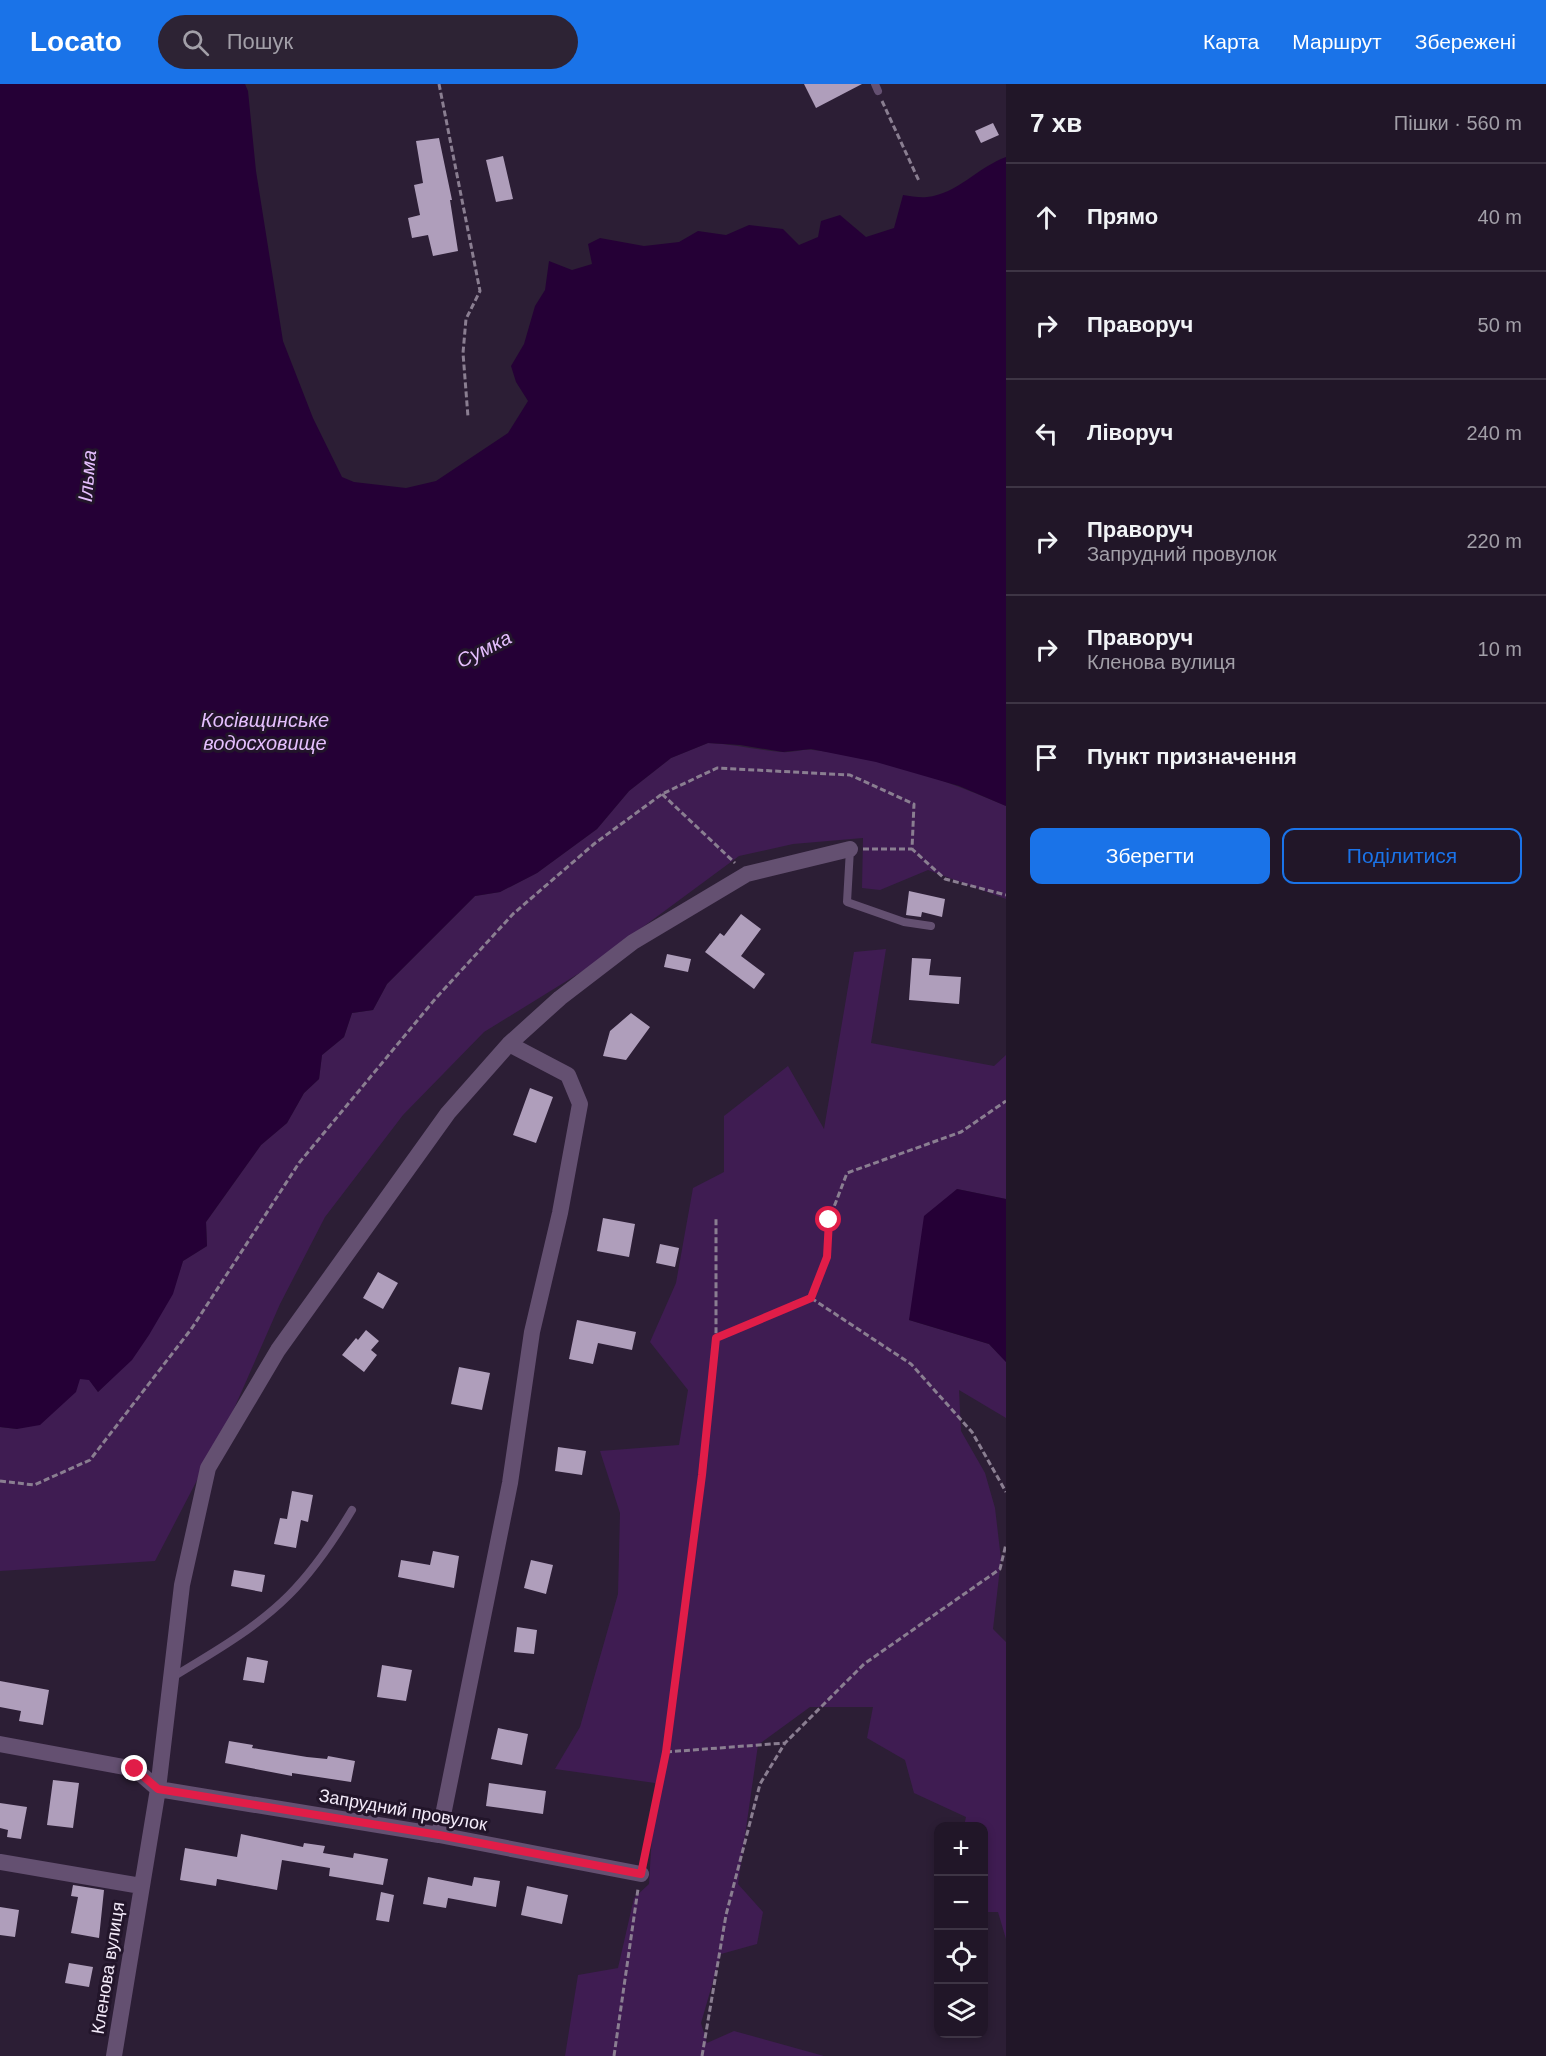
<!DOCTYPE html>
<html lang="uk">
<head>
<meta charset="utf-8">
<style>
  :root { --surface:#211628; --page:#2d2334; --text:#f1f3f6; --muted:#a29fa8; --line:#3e3545; --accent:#1a73e8 }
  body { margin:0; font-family:Arial,sans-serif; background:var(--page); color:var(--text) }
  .controls { position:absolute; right:18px; bottom:18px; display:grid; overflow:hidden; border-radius:12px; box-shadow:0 3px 9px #0003 }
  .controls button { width:54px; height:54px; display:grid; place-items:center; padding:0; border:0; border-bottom:2px solid var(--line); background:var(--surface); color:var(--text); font:30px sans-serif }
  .stop { position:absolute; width:18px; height:18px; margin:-14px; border:4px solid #e11d48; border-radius:50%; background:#fff }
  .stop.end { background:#e11d48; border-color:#fff; box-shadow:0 2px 6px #0008 }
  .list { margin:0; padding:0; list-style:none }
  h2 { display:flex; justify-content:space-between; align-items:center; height:78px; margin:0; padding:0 24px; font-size:26px }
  h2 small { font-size:20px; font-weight:400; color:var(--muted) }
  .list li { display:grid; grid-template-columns:39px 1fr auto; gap:18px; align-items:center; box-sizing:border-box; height:108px; padding:0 24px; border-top:2px solid var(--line) }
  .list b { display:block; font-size:22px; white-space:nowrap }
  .list p { margin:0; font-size:20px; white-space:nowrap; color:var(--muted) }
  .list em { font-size:20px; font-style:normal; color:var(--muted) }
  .actions { display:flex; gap:12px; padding:18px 24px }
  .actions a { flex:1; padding:14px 0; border:2px solid var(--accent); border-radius:12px; text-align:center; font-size:21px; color:var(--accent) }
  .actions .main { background:var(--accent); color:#fff }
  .icon { flex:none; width:33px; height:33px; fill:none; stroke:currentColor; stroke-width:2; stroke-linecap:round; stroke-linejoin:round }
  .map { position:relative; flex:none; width:1006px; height:1972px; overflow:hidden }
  header { display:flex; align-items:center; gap:36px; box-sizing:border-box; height:84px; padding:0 30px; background:var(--accent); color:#fff }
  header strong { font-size:28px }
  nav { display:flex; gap:33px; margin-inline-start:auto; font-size:21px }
  .search { width:420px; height:54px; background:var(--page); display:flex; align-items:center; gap:15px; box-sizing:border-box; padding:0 21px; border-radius:33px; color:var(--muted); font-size:22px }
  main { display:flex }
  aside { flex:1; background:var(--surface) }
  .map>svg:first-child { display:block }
  .green { fill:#3f1c52 }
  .water { fill:#250036 }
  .building { fill:#af9ebb }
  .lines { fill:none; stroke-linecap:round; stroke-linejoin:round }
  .path { stroke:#8a7e91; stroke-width:3; stroke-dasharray:6 3; stroke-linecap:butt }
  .service { stroke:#645071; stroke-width:8 }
  .minor { stroke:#645071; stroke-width:16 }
  .route { stroke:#e11d48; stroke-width:8 }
  .labels { text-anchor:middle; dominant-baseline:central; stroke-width:6; stroke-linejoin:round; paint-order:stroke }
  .street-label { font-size:18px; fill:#f3eaf9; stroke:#22152a }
  .water-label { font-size:20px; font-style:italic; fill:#e5bffe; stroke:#22152a }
</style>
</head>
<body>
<header>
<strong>Locato</strong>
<div class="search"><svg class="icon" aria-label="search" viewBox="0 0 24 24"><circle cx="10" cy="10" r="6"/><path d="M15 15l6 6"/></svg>Пошук</div>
<nav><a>Карта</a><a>Маршрут</a><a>Збережені</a></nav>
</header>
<main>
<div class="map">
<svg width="1006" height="1972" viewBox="0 0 1006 1972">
  <rect width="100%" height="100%" fill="#2c1e35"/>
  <path class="green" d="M708 659C733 660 757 666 781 668 792 669 802 665 813 666 879 672 946 696 1006 722V815L928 786 880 806 862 804 863 754 793 760 739 772 586 885 484 948 403 1031 325 1133 280 1220 233 1327 155 1477 0 1487V1343L17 1345 80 1295H89L98 1308C137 1270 167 1229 183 1177L207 1162 206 1138 261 1061 287 1039 304 1009 319 995 322 971 344 953 352 929 373 926 387 900 475 812 500 808 537 789 597 745 629 707 671 674Z
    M886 865 871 959 994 982 1006 971V1115L957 1105 909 1236 989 1260 1006 1278V1334L959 1306 961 1347 985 1389 995 1424 1001 1475 993 1545 1006 1558V1855L998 1828H984V1742H964L966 1733 914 1709 905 1676 867 1654 873 1623H810L758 1661 738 1800 763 1828 757 1860 721 1870 701 1939 707 1959 734 1947 824 1972H565L578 1891 618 1884 634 1814 649 1800 655 1699 555 1685 580 1643 618 1510 620 1429 600 1367 679 1361 688 1306 650 1258 676 1199 693 1104 724 1088V1032L788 982 824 1045 854 868Z"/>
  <path class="water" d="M0 0H245L248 7 256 87 283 257 313 334 342 393 354 398 406 404 436 397 508 349 528 317 516 298 511 282 524 260 535 222 545 206 549 177 572 186 592 180 588 160 600 154 644 162 679 158 698 147 726 151 749 141 783 145 799 161 818 153 821 137 840 131 866 153 894 144 903 111C911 112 920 114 927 113 957 110 978 83 1006 73V722L959 702 876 678 811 665 783 668 740 661 708 659 671 674 629 707 597 745 537 789 500 808 475 812 387 900 373 926 352 929 344 953 322 971 319 995 304 1009 287 1039 261 1061 206 1138 207 1162 183 1177 173 1210 149 1251 132 1276 98 1308 89 1296 80 1295 76 1308 40 1341 17 1345 0 1343Z
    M957 1105 1006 1115V1278L989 1260 909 1236 924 1132Z"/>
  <path class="building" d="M804 0H862L816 24Z
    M993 39 999 51 981 59 975 47Z
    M439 54 452 116H450L458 167 433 172 428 151 412 154 408 134 420 131 414 101 423 99 416 57Z
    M503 72 513 115 496 118 486 76Z
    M909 807 945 815 942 833 922 828 921 833 906 831Z
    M741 830 761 845 741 872 765 890 754 905 705 868 720 849 724 852Z
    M667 870 691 875 688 888 664 883Z
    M912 874 931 875 929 891 961 893 959 920 909 916Z
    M631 929 650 943 626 976 603 972 610 947Z
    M530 1004 553 1013 536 1059 513 1051Z
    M603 1134 635 1140 629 1173 597 1167Z
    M660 1160 679 1164 675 1183 656 1179Z
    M378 1188 398 1199 383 1225 363 1214Z
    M577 1236 636 1248 632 1266 598 1259 593 1280 569 1275Z
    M366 1246 379 1257 371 1266 377 1271 364 1288 342 1271 356 1254 358 1256Z
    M459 1283 490 1289 482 1326 451 1320Z
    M558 1363 586 1367 582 1391 555 1387Z
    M292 1407 313 1411 308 1438 301 1436 296 1464 274 1460 280 1434 287 1435Z
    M433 1467 459 1472 454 1504 398 1493 401 1476 430 1481Z
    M531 1476 553 1481 546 1510 524 1504Z
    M234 1486 265 1491 262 1508 231 1502Z
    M517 1543 537 1546 534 1570 514 1568Z
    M247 1573 268 1577 264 1599 243 1596Z
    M382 1581 412 1586 406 1617 377 1613Z
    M0 1597 49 1606 43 1641 19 1637 21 1627 0 1623Z
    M498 1644 528 1650 522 1681 491 1675Z
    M229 1657 253 1661 252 1664 307 1673 327 1675 328 1672 355 1677 351 1698 292 1689V1692L225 1679Z
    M53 1696 79 1699 73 1744 47 1741Z
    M489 1699 546 1707 543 1730 486 1722Z
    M0 1719 27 1723 21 1755 7 1753 8 1746 0 1744Z
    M241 1750 303 1763 304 1759 325 1762 323 1769 353 1774 354 1769 388 1775 383 1801 329 1792 330 1784 282 1776 277 1806 217 1795 216 1802 180 1796 185 1764 237 1773Z
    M428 1793 472 1802 474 1793 500 1797 496 1823 448 1814 446 1824 423 1820Z
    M73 1801 104 1806 99 1854 71 1849 78 1813 71 1812Z
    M527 1802 568 1811 562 1840 521 1831Z
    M381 1808 394 1811 389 1838 376 1836Z
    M0 1823 19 1826 15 1853 0 1851Z
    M69 1879 93 1883 89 1903 65 1899Z"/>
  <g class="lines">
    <path class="path" d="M439 0 480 207 466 235 463 269 468 333
      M882 17 919 97
      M662 710 735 779
      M863 765H912
      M811 1214 911 1280 972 1348 1006 1408
      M717 1253 811 1214 827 1173 829 1136 847 1089 961 1048 1006 1017
      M0 1397 34 1401 90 1376 192 1244 299 1079 436 914 513 830 594 760 662 710 717 684 850 691 914 720 912 765 945 795 1006 811
      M666 1668 785 1659
      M644 1775 666 1668 702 1391 716 1254V1134
      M614 1972 638 1805
      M702 1972 726 1831 760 1700 785 1659 864 1580 1000 1485 1006 1460"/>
    <path class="service" d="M875 0 878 7
      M850 765 847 818 904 838 931 842
      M171 1594C211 1570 255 1545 289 1511 314 1486 334 1456 352 1426"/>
    <path class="minor" d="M0 1660 135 1685 158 1705 439 1751 641 1790
      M439 1751 510 1399 532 1248 560 1129 580 1020 568 991 509 960
      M0 1778 141 1802
      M114 1972 158 1705 182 1501 208 1384 278 1266 448 1029 509 960 560 914 633 858 747 790 850 765"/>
  </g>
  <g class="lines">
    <path class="route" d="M135 1685 158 1705 439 1751 641 1790 666 1668 702 1391 716 1254 811 1214 827 1173 829 1136"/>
  </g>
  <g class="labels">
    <g class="street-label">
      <text transform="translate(403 1726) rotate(10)">Запрудний провулок</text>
      <text transform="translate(108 1884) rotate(-81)">Кленова вулиця</text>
    </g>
    <g class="water-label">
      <text transform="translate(87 392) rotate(-85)">Ільма</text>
      <text transform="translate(484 565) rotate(-27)">Сумка</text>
      <text x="265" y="636">Косівщинське<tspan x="265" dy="23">водосховище</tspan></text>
    </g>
  </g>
</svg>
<div class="controls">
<button>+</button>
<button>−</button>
<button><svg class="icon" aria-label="locate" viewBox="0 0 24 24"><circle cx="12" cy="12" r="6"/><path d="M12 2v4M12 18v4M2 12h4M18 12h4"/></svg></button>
<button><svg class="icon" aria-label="layers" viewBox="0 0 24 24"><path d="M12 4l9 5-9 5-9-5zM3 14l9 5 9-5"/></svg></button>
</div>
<div class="stop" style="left:829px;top:1136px"></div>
<div class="stop end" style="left:135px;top:1685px"></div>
</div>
<aside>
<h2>7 хв<small>Пішки · 560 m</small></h2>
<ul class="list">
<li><svg class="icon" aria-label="ahead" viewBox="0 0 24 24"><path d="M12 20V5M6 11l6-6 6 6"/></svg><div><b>Прямо</b></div><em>40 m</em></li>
<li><svg class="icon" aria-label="right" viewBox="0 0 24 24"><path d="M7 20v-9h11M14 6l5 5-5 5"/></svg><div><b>Праворуч</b></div><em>50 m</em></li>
<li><svg class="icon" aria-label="left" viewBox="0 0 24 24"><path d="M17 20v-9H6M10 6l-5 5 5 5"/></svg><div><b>Ліворуч</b></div><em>240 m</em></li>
<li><svg class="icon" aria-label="right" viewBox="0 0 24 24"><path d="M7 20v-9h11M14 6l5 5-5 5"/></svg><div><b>Праворуч</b><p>Запрудний провулок</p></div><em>220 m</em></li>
<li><svg class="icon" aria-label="right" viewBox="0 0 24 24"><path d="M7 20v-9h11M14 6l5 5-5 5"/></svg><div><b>Праворуч</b><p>Кленова вулиця</p></div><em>10 m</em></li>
<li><svg class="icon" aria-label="arrive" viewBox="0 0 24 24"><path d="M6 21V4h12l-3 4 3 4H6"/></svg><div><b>Пункт призначення</b></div></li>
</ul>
<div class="actions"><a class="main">Зберегти</a><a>Поділитися</a></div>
</aside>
</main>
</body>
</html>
